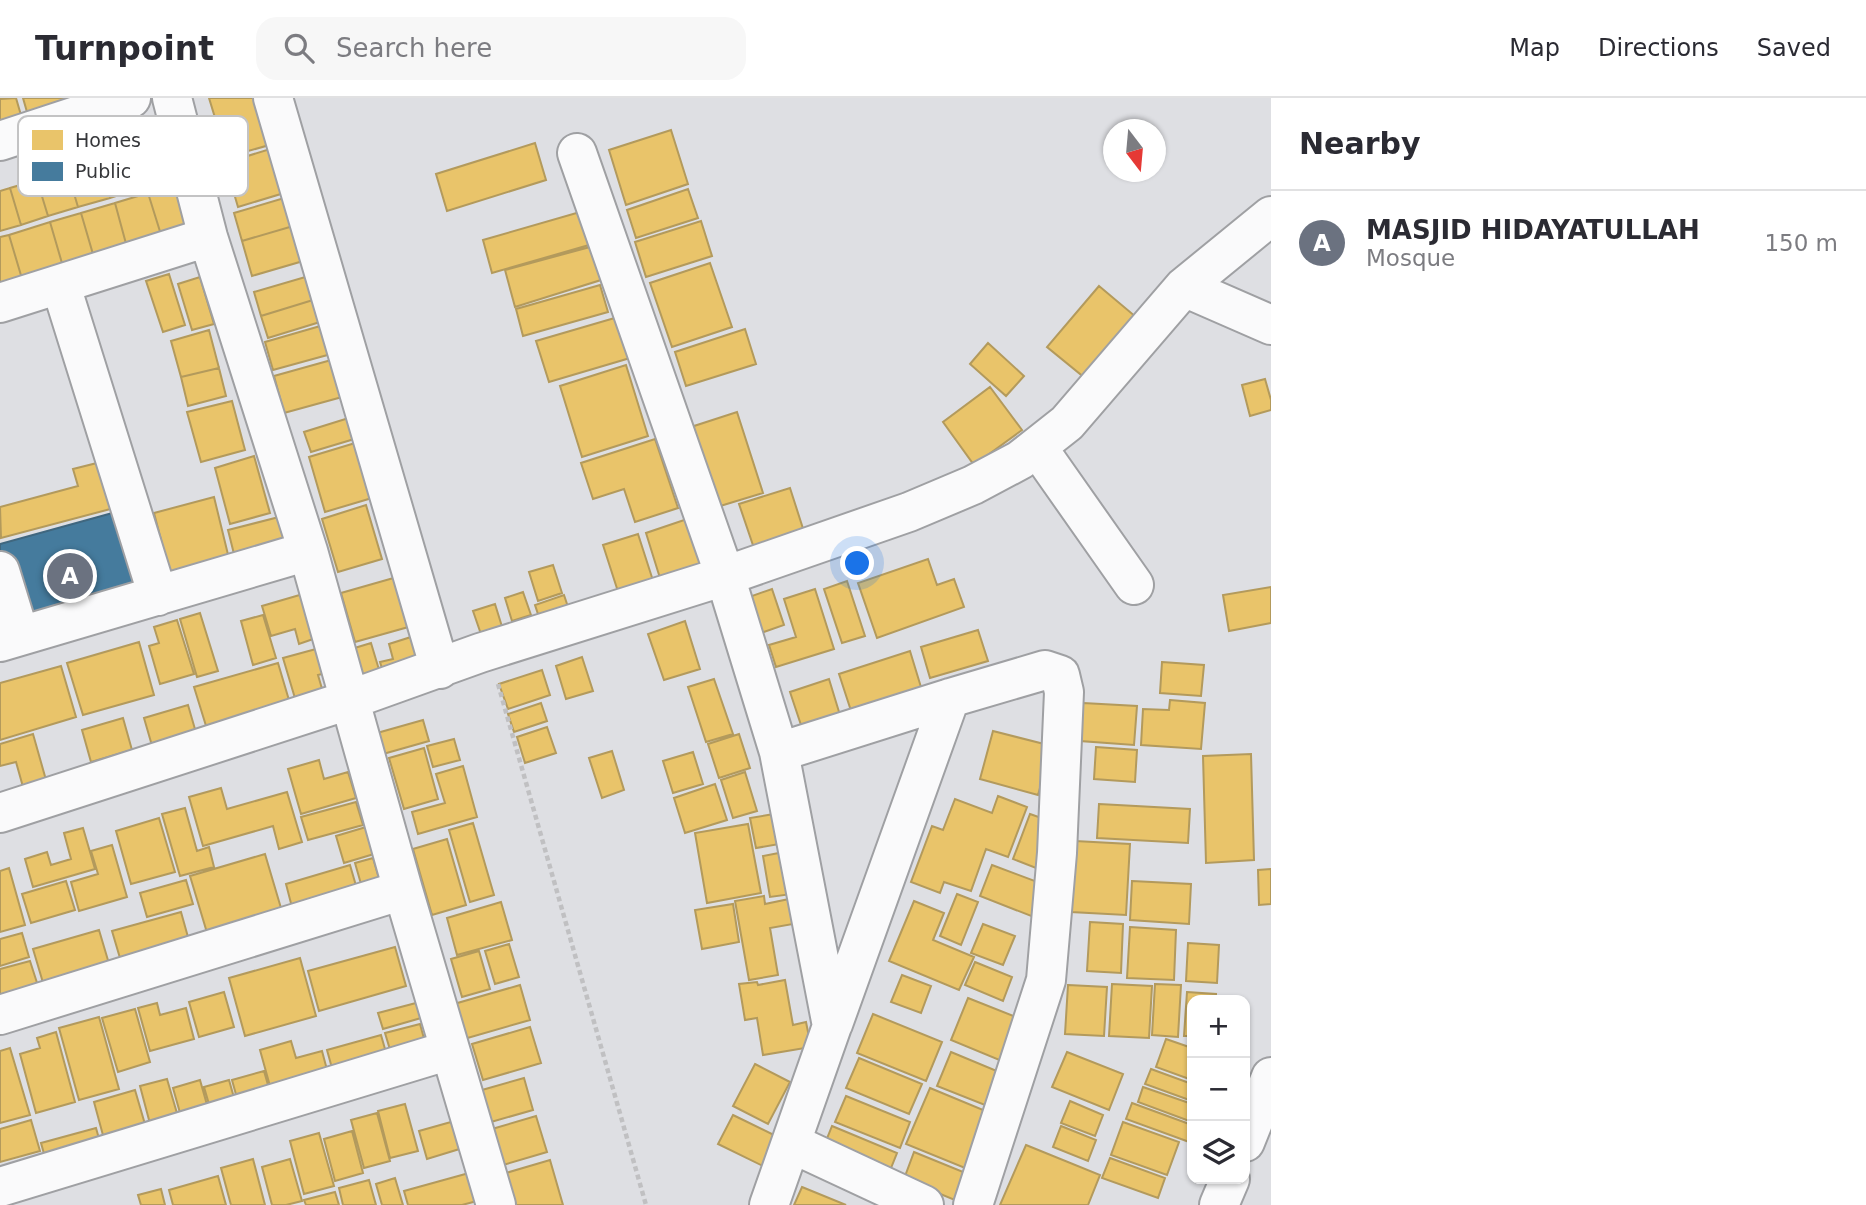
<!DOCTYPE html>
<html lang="en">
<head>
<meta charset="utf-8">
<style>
  :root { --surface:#fff; --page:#f7f7f7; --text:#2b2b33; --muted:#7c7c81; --line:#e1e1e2; --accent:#717275 }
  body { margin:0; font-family:"DejaVu Sans",sans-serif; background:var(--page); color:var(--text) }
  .controls { position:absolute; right:21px; bottom:21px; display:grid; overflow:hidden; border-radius:14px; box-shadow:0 2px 5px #0004 }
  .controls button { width:63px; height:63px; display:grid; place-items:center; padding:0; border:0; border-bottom:2px solid var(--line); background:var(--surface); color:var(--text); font:35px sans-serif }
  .compass { position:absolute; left:1103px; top:21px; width:63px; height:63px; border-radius:50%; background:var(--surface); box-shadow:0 2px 5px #0004; rotate:164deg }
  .you { position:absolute; left:858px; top:466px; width:24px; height:24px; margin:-18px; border:5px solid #fff; border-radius:50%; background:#1a73e8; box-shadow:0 0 0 10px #1a73e833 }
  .badge { display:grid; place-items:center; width:46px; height:46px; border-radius:50%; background:var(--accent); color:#fff; font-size:23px; font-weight:700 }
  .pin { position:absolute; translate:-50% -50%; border:4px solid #fff; box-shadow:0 2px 7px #0006 }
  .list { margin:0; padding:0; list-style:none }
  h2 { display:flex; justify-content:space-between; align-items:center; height:91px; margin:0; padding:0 28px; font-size:30px }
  h2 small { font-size:23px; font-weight:400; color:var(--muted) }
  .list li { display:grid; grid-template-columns:46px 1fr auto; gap:21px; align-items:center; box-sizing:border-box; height:105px; padding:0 28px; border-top:2px solid var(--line) }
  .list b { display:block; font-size:26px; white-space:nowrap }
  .list p { margin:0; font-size:23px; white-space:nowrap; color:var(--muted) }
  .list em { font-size:23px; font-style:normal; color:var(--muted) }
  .icon { flex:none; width:38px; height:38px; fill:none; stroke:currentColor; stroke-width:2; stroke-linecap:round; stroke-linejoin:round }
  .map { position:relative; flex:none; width:1271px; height:1107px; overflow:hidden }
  header { display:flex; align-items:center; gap:42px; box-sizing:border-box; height:98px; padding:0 35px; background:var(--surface); border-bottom:2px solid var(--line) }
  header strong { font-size:33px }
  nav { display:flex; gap:38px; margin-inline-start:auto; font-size:24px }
  .search { width:490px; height:63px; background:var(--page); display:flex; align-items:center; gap:18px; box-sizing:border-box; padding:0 24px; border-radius:21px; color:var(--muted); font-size:26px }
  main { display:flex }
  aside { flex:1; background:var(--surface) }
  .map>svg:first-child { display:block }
  .homes { fill:#e9c46a; stroke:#b39a5c; stroke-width:2 }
  .public { fill:#457b9d; stroke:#40677f; stroke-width:2 }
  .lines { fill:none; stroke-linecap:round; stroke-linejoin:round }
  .minor-casing { stroke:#9fa0a3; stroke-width:42 }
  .path { stroke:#c0c0c2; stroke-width:4.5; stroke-dasharray:5 3.5; stroke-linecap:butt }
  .minor { stroke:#fafafb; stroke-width:38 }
  .key { fill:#fff; stroke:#c3c3c4; stroke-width:2 }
  .key-label { font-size:19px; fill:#36373a }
</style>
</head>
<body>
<header>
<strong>Turnpoint</strong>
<div class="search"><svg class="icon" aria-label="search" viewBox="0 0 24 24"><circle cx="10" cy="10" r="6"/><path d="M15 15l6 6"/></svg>Search here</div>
<nav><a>Map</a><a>Directions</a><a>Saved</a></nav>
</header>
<main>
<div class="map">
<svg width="1271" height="1107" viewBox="0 0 1271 1107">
  <rect width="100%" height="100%" fill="#dedfe3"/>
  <path class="homes" d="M16 0 25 31 0 39V1Z
    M23 0H84L31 28Z
    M209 0H267L280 44 227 59Z
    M671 32 688 86 626 107 609 52Z
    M535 45 546 82 447 113 436 76Z
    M280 48 294 92 238 109 225 65Z
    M133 53 144 89 110 100 99 63Z
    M99 63 110 100 78 109 67 72Z
    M67 72 78 109 48 118 37 82Z
    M37 82 48 118 21 127 10 90Z
    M186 84 199 132 163 143 148 95Z
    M10 90 21 127 0 133V93Z
    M688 91 698 120 636 140 627 112Z
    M148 95 163 143 128 153 115 105Z
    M291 98 300 126 242 143 234 115Z
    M115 105 128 153 95 163 81 115Z
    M580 114 589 147 492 175 483 142Z
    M81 115 95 163 64 172 50 124Z
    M701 123 712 158 646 179 635 144Z
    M50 124 64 172 23 184 9 137Z
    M300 126 310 161 252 178 242 143Z
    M9 137 23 184 0 191V139Z
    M590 149 601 182 515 209 505 172Z
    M710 165 732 229 672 249 650 185Z
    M319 175 326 198 261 218 254 194Z
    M169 176 185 227 163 234 146 183Z
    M200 179 214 226 192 232 178 186Z
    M600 187 608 214 523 238 516 211Z
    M1099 188 1136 219 1085 280 1047 249Z
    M326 198 333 220 268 240 261 218Z
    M618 219 630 260 549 284 536 243Z
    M334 224 342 253 273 272 265 244Z
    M745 231 756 266 686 288 675 254Z
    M209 232 219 270 181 279 171 243Z
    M988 245 1024 278 1006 298 970 266Z
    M342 259 353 296 284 315 274 278Z
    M626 267 648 338 582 359 560 288Z
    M219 270 226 298 188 308 181 279Z
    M1265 281 1271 302V312L1250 318 1242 287Z
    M990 289 1022 332 974 367 943 324Z
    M232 303 245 352 201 364 187 314Z
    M737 314 763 395 717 409 691 329Z
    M355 318 361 339 311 354 304 334Z
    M655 341 678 410 635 424 624 391 593 401 581 365Z
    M365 342 382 397 325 414 309 359Z
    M254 358 270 415 230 426 215 370Z
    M101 364 118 409 1 440 0 409 78 388 73 371Z
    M790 390 807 443 757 459 739 406Z
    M214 399 232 473 173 488 154 415Z
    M366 407 382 461 338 474 322 421Z
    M279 419 288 455 237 468 228 432Z
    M690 420 708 478 664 493 646 435Z
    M638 436 657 495 622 506 603 447Z
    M928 461 937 487 954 481 964 509 877 540 858 485Z
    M553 467 562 495 538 503 529 474Z
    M397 479 412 528 355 544 341 495Z
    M847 483 865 538 842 545 824 491Z
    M1271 489V525L1229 533 1223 497Z
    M772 491 784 527 761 535 749 499Z
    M815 491 834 551 776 569 769 547 796 539 784 501Z
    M523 494 531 517 512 523 505 500Z
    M303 496 316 540 299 546 295 531 271 538 262 508Z
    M564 497 573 524 544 534 535 507Z
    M495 506 504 535 483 542 473 513Z
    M200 515 218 573 197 579 180 521Z
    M263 517 276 560 253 567 241 523Z
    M177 522 194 576 160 586 149 548 159 545 154 529Z
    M685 523 700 571 664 582 648 536Z
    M978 532 988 563 930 580 921 549Z
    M411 539 433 570 386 583 380 564 393 561 389 546Z
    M139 544 154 597 83 617 67 565Z
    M371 545 383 585 361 592 348 552Z
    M327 548 334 573 318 577 327 608 300 617 283 560Z
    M910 553 924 599 854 622 839 576Z
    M582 559 593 593 566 601 556 568Z
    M1162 564 1204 567 1201 598 1160 595Z
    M278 565 294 619 211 644 194 589Z
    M61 568 76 619 0 642V585Z
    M542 572 550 597 508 611 499 586Z
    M714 581 733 636 706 644 688 589Z
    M829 581 843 627 805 639 790 594Z
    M1170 602 1205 605 1201 651 1141 647 1143 611 1169 612Z
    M541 605 547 623 514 634 508 616Z
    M1083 605 1137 608 1134 647 1080 643Z
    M188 607 199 645 155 658 144 620Z
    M123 620 132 652 91 664 82 632Z
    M423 622 429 643 376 658 370 637Z
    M547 629 556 655 525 665 517 639Z
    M993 633 1052 648 1038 697 980 681Z
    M33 636 48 689 25 696 16 664 0 668V646Z
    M739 636 750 670 719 680 708 646Z
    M454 641 460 662 433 669 427 648Z
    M1096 649 1137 652 1135 684 1094 681Z
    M424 650 438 701 404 711 389 660Z
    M612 653 624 692 602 700 589 660Z
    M693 654 703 686 673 695 663 663Z
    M1251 656 1254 762 1206 765 1203 658Z
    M319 662 324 681 348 674 356 700 301 716 288 671Z
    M463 668 477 719 418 736 412 714 445 705 436 676Z
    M745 674 757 713 733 720 721 682Z
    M715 686 727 722 685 735 674 700Z
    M221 690 227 711 287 694 302 744 279 751 273 728 203 748 189 699Z
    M998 698 1027 709 1008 759 986 751 971 793 944 784 940 795 911 784 932 728 943 732 955 701 992 715Z
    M356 704 363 727 308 742 301 719Z
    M1099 706 1190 711 1188 745 1097 740Z
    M185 710 197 753 209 749 214 769 180 778 162 716Z
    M780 715 785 745 756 750 750 720Z
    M1030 716 1053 724 1036 770 1013 761Z
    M159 720 175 774 131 786 116 733Z
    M473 725 494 797 470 804 449 732Z
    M748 726 761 795 707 805 695 735Z
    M366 729 374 756 344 765 336 738Z
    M83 730 95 771 33 789 25 761 47 754 51 767 71 761 64 735Z
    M447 741 466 807 432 817 413 751Z
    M1075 743 1130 746 1126 817 1071 814Z
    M112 747 127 799 79 813 71 784 98 776 91 753Z
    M784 754 792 796 770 799 763 758Z
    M265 756 286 827 211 848 190 778Z
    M373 760 383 794 365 800 355 765Z
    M350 767 359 798 294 817 286 786Z
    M992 767 1051 789 1039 821 980 798Z
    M9 770 25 827 0 834V773Z
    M1271 771V806L1259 807 1258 772Z
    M186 782 193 806 147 819 140 795Z
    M66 783 75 812 31 825 22 796Z
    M1132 783 1191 786 1189 826 1130 822Z
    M957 796 978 804 961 847 940 838Z
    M764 798 765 806 789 801 793 826 770 830 778 877 749 882 735 803Z
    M914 803 944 815 933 842 974 859 959 892 889 863Z
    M501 804 512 842 457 857 447 820Z
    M733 806 739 844 702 851 695 812Z
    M181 814 193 857 125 877 112 833Z
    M1090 824 1123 826 1121 875 1087 873Z
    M983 826 1015 838 1003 867 971 855Z
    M1130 829 1176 832 1174 882 1127 880Z
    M99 832 110 869 44 888 33 851Z
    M22 835 29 859 0 868V841Z
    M1188 845 1219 847 1217 885 1186 883Z
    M509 846 519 879 495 886 485 853Z
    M395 849 406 888 319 913 308 873Z
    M479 853 490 891 462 899 451 861Z
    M300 860 316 918 245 938 229 880Z
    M30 863 39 891 0 903V871Z
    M975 864 1012 879 1003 903 965 887Z
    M902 877 931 888 921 915 891 904Z
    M785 882 793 927 806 924 811 949 763 957 757 920 745 922 739 886 757 884 758 887Z
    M1112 886 1152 888 1149 940 1109 938Z
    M1155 886 1181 887 1178 939 1152 937Z
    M520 887 530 922 464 941 454 906Z
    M1068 887 1107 889 1104 938 1065 936Z
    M224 894 234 929 199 939 189 904Z
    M1187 894 1216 896V902H1192V938H1184Z
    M968 900 1026 923 1009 966 951 942Z
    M157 905 160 917 186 910 194 941 150 953 138 910Z
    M416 905 421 920 383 931 378 915Z
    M135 911 150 964 118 974 102 920Z
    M873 916 942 944 926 983 857 955Z
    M99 919 119 991 79 1002 59 930Z
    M420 926 428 955 394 965 385 935Z
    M530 929 541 965 483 982 472 946Z
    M56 934 75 1004 36 1015 20 956 40 950 37 940Z
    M381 937 389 965 335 981 327 952Z
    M1166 941 1192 950V982L1156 969Z
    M291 943 296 960 322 953 330 983 273 999 260 952Z
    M10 950 30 1017 0 1025V953Z
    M951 954 1004 976 990 1009 937 988Z
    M1067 954 1123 976 1109 1012 1052 989Z
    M859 960 922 986 909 1016 846 990Z
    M755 966 790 984 768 1026 733 1008Z
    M1151 971 1192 986V1003L1145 986Z
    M264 973 272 1001 240 1011 232 982Z
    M524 980 533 1012 491 1024 482 992Z
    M167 981 181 1029 153 1037 140 988Z
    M200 982 211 1021 184 1029 173 990Z
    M229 982 238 1014 213 1020 204 989Z
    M1143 989 1192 1006V1024L1138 1004Z
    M930 990 988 1014 965 1070 906 1046Z
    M135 992 149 1040 107 1052 94 1004Z
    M846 998 910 1024 900 1050 835 1024Z
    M1070 1003 1103 1017 1095 1038 1061 1025Z
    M1132 1005 1192 1027V1045L1126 1021Z
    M405 1006 418 1053 390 1060 378 1013Z
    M377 1015 390 1063 364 1070 351 1022Z
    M733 1017 780 1040 765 1069 718 1046Z
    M536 1018 547 1054 503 1067 492 1031Z
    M31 1022 40 1053 0 1064V1031Z
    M458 1022 466 1049 427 1061 419 1033Z
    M1123 1024 1179 1044 1167 1077 1111 1057Z
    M832 1028 897 1055 887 1080 822 1053Z
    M1061 1028 1096 1042 1088 1063 1053 1049Z
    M96 1030 103 1055 48 1070 41 1045Z
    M352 1033 363 1075 335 1083 324 1041Z
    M319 1035 334 1088 304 1096 290 1043Z
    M1026 1047 1100 1077 1088 1107H1000Z
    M914 1054 973 1078 962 1105 904 1081Z
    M1110 1060 1165 1080 1158 1100 1102 1080Z
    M253 1061 265 1107H231L221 1070Z
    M290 1061 302 1103 286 1107H272L262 1069Z
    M550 1062 563 1107H516L506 1075Z
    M469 1075 477 1103 462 1107H408L404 1093Z
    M218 1078 226 1107H173L169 1092Z
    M395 1080 403 1107H382L376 1086Z
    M369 1082 376 1107H343L339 1090Z
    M802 1089 846 1107H794Z
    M161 1091 165 1107H141L138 1097Z
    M335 1094 339 1107H306L304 1102Z"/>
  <path class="public" d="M116 414 139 497 20 530 0 459V446Z"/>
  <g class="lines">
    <g class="minor-casing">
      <path id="minor" d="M172 0 208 139 308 453 403 792 496 1107
        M273 0 440 571
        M0 43 131 0
        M577 55 725 478 779 654 832 928 769 1107
        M61 188 158 498
        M1184 189 1271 227
        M0 205 208 139
        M1037 349 1134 487
        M0 473 20 538
        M0 544 308 453
        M779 654 950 600 1045 572 1060 577 1064 594 1057 755 1046 882 973 1107
        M0 715 349 602 480 555 725 478 909 414 973 387 1020 362 1067 325 1184 189 1271 118
        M0 917 403 792
        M833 926 950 600
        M1245 1044 1271 979
        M791 1045 924 1107
        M0 1089 450 952
        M1219 1107 1230 1081"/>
    </g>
    <path class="path" d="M498 586 646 1107"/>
    <use href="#minor" class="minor"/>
  </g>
  <rect x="18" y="18" width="230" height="80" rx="10" class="key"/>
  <rect x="32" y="32" width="31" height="20" fill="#e9c46a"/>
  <rect x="32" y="64" width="31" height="19" fill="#457b9d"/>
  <g class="key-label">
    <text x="75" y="49">Homes</text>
    <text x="75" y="80">Public</text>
  </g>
</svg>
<div class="controls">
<button>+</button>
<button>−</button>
<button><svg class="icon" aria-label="layers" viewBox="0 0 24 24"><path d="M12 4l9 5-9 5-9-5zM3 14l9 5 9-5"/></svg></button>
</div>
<svg class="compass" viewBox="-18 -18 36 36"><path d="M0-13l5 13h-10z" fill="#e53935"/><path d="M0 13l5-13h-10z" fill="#7c7c81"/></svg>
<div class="you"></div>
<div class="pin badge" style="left:70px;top:478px;background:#6b7280">A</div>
</div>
<aside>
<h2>Nearby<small></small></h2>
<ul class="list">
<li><span class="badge" style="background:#6b7280">A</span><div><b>MASJID HIDAYATULLAH</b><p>Mosque</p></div><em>150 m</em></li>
</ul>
</aside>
</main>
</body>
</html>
